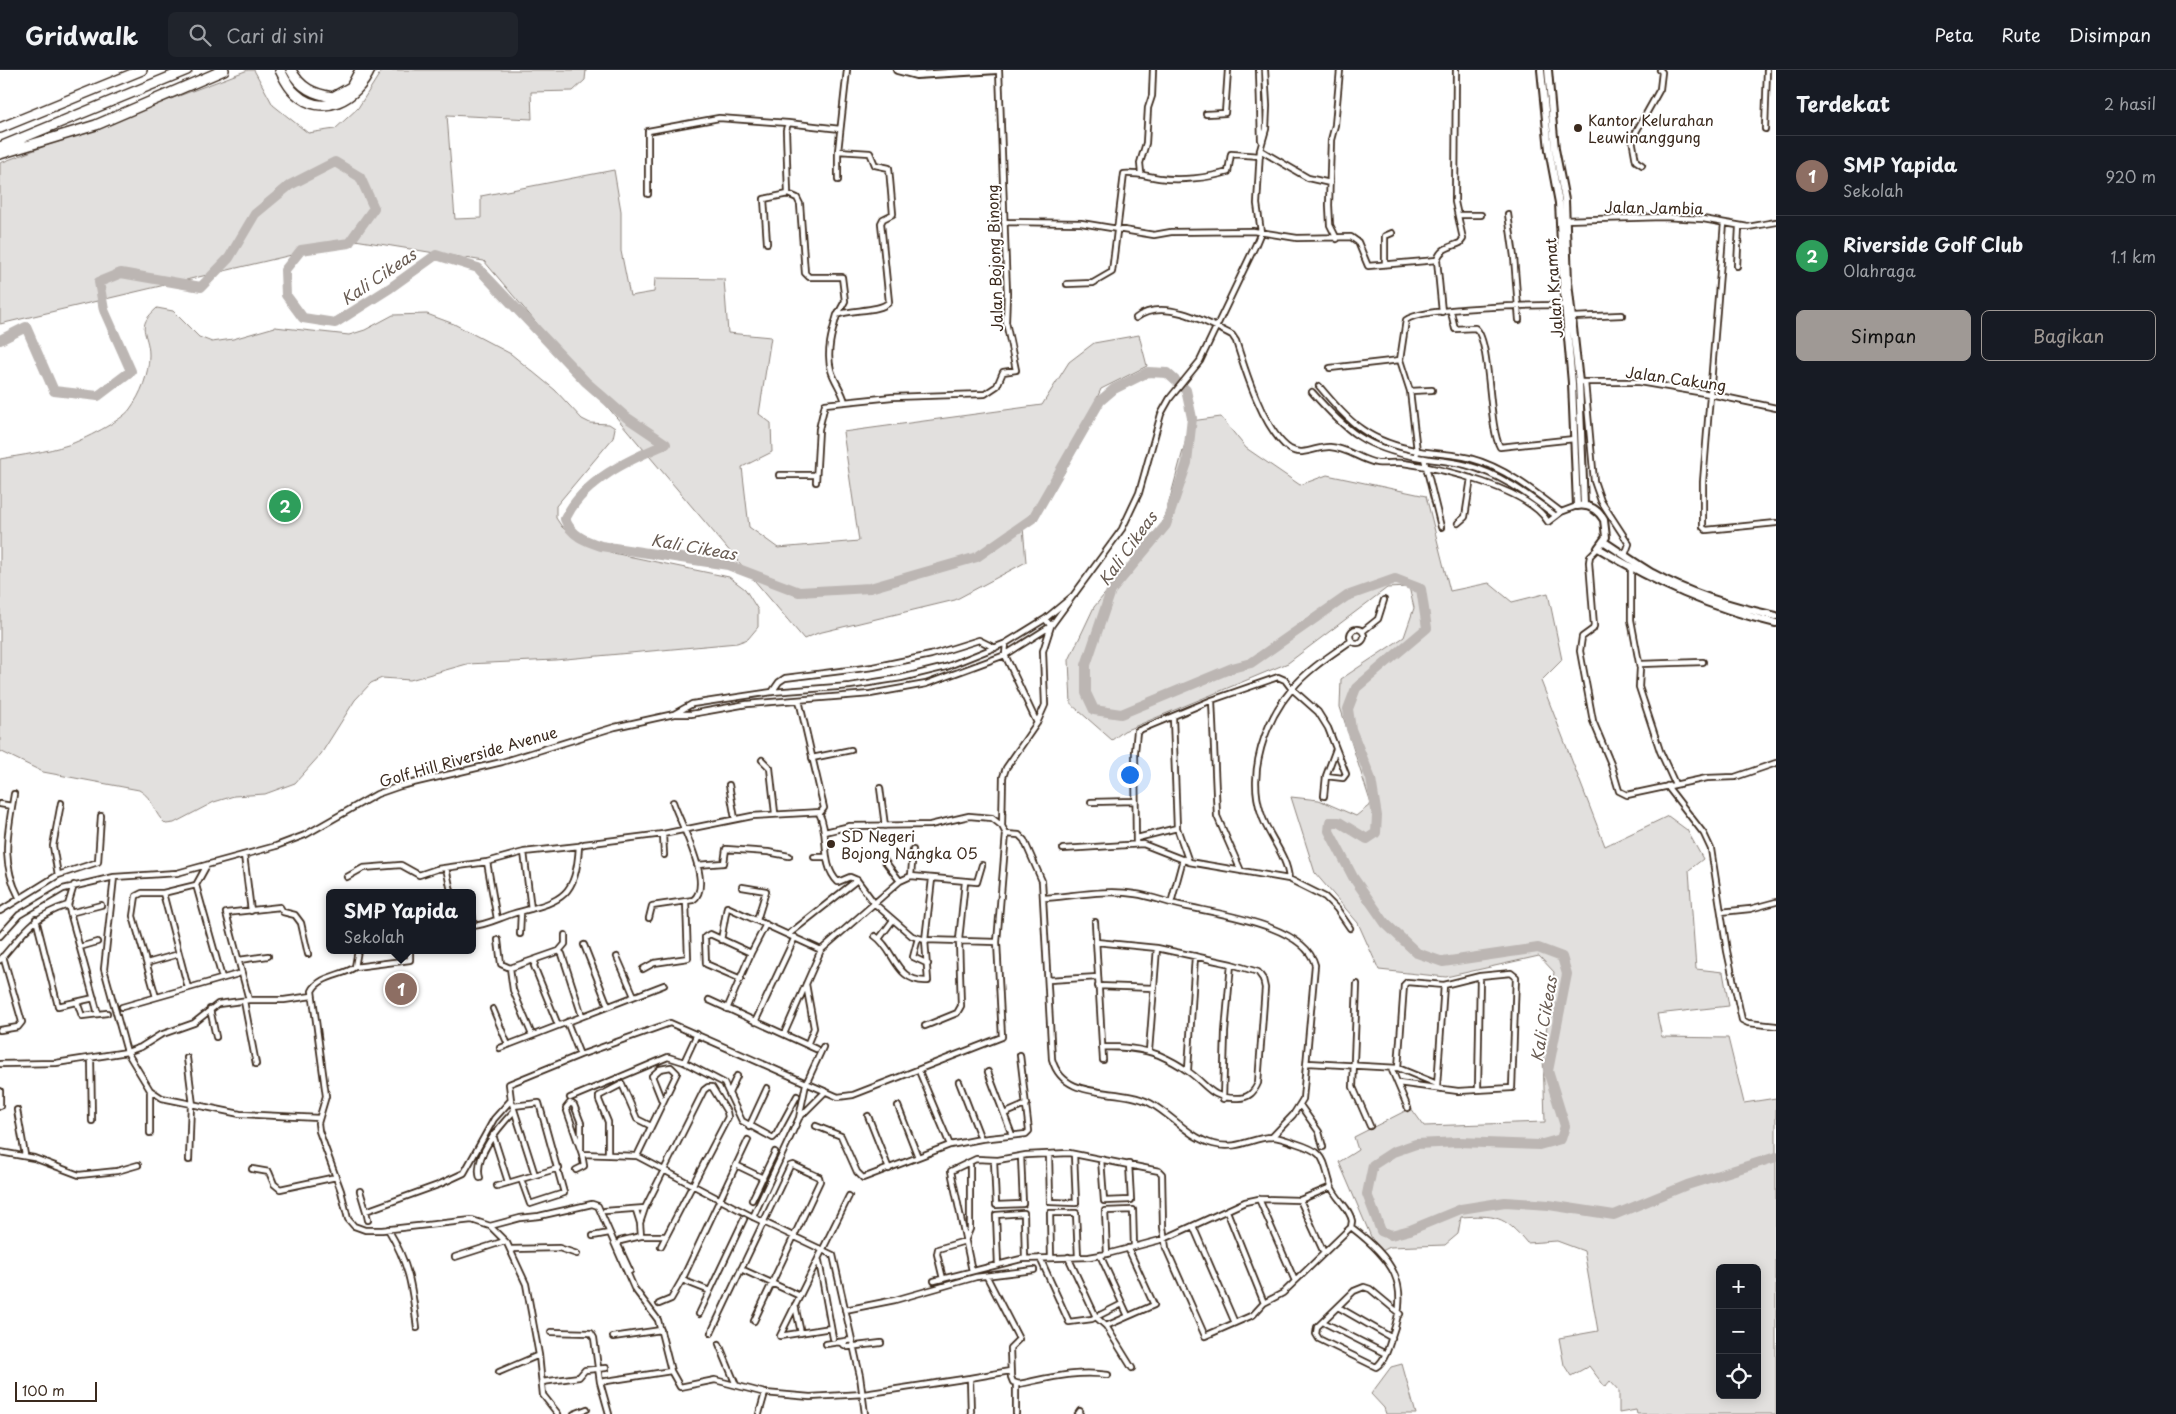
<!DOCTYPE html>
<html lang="id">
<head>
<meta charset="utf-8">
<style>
  :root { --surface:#171b24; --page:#20242c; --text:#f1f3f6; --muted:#9ea1a6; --line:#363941; --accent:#9f9995 }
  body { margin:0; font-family:"Playpen Sans",sans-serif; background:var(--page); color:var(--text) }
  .controls { position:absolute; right:15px; bottom:15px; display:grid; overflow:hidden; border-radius:8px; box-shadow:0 2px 12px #0003 }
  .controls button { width:45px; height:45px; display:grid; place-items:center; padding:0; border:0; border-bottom:1px solid var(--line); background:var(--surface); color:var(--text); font:25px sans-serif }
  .scale { position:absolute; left:15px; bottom:12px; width:82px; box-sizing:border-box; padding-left:5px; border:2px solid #3b2a1e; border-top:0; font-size:14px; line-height:18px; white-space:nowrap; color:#3b2a1e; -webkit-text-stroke:4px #fff; paint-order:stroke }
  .you { position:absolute; left:1129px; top:704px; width:18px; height:18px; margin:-12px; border:4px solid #fff; border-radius:50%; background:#1a73e8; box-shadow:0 0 0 8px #1a73e833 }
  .badge { display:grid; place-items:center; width:32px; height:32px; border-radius:50%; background:var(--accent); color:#fff; font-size:16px; font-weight:700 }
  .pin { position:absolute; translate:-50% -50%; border:2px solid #fff; box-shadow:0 1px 5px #0006 }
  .popup { position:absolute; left:326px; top:819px; width:150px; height:65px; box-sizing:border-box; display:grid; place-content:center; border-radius:8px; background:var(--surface); filter:drop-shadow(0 1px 4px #0005); font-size:16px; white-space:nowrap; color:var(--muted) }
  .popup b { font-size:19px; color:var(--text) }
  .popup::after { content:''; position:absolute; left:50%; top:100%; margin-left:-10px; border:10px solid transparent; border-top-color:var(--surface) }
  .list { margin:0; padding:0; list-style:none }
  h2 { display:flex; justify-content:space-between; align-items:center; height:65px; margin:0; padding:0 20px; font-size:21px }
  h2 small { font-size:16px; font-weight:400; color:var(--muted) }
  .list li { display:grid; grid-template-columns:32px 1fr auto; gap:15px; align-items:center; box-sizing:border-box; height:80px; padding:0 20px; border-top:1px solid var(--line) }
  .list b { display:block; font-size:19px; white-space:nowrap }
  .list p { margin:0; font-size:16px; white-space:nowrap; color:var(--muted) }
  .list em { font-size:16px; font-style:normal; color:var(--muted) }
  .actions { display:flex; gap:10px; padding:15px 20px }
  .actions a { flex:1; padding:11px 0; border:1px solid var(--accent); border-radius:8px; text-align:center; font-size:18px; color:var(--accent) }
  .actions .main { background:var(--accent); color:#111 }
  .icon { flex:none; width:28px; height:28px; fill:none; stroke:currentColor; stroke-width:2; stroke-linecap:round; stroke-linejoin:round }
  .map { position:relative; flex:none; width:1776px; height:1344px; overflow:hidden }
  header { display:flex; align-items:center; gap:30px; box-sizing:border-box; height:70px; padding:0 25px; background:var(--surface); border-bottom:1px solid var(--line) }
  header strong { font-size:24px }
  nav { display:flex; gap:28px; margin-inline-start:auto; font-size:18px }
  .search { width:350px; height:45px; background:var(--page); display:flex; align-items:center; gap:12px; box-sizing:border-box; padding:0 18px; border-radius:8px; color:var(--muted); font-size:19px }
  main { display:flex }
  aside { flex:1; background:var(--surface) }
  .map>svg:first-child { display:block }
  .green { fill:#e2e0de; stroke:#8e857e; fill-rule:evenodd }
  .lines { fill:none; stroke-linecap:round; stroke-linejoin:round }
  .river { stroke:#bcb6b3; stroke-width:10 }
  .minor-casing { stroke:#3b2a1e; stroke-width:8 }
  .secondary-casing { stroke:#3b2a1e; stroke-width:10 }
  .motorway-casing { stroke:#3b2a1e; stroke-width:12 }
  .minor { stroke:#fff; stroke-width:4.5 }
  .secondary { stroke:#fff; stroke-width:6 }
  .motorway { stroke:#fff; stroke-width:9 }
  .poi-dot { fill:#3b2a1e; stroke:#fff; stroke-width:2 }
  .labels { text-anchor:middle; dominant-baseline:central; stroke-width:4; stroke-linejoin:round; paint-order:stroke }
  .poi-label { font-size:15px; fill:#3b2a1e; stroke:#fff; text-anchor:start }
  .street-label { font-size:15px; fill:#3b2a1e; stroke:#fff }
  .water-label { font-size:16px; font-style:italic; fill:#685b52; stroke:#fff }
</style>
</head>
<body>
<header>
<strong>Gridwalk</strong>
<div class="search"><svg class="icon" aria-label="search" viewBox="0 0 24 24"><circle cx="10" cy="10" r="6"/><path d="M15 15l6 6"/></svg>Cari di sini</div>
<nav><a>Peta</a><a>Rute</a><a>Disimpan</a></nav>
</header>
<main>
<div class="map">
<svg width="1776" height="1344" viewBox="0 0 1776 1344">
  <rect width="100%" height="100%" fill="#fff"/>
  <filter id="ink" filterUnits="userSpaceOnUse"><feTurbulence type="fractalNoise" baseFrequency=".02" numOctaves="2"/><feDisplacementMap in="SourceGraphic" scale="10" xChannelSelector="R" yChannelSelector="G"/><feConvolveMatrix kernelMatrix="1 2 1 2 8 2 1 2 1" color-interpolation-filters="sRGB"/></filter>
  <g filter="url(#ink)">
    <path class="green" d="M248 0H254L273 35 308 63 335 59 358 38 382 0H586L585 10 573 21 531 22 532 49 447 45 455 149 481 148V126L614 100 621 141V181L630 226 654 222 655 208 724 209 728 263 771 267 759 344 771 353 772 382 742 397 749 457 778 478 859 471 843 362 1042 335 1069 292 1094 273 1139 265 1147 296 1101 319 1064 403 1023 457 1026 492 955 530 818 563 804 569 484 191 355 170 0 254V93Z
      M157 238 173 241 199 267 212 272 233 269 275 257 349 265 365 260 393 245 427 244 454 254 511 284 555 320 582 349 590 353 609 354 615 358 613 368 556 436V448L562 457 579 471 613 483 729 507 745 519 758 540V557L748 569 737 573 555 590 467 594 410 610 382 608 371 613 355 630 321 684 295 713 265 724 234 726 214 732 174 753 166 754C153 744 154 728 139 720L43 702 0 681V389C22 385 46 382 68 375 81 371 123 350 130 339 141 324 149 304 149 285 149 262 134 258 157 238Z
      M1221 347 1246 378 1300 415 1327 405 1426 426 1450 521 1489 513 1512 532 1548 523 1562 590 1541 611 1605 776 1668 746 1687 760 1703 789 1689 800 1696 899 1723 902 1729 936 1657 944 1662 967 1728 968 1744 1033 1776 1028V1344H1637L1636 1340 1619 1343V1321L1610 1311 1605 1317 1589 1296 1571 1306 1564 1295 1559 1268 1598 1261 1584 1181 1557 1171 1527 1173C1504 1145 1495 1145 1461 1147L1458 1164 1445 1175 1390 1177 1378 1183 1339 1092 1358 1080 1354 1067 1411 1038 1424 1056 1545 1052 1543 985 1554 902 1539 886 1446 907 1379 900 1358 853 1315 803 1291 727 1319 730 1356 746 1371 734 1340 637 1341 609 1404 567 1414 538 1409 517 1387 518 1288 593 1124 661 1112 670 1071 634 1069 590 1094 537 1163 454 1191 351ZM1720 1198H1757V1325H1720Z
      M1402 1294 1416 1344H1386L1384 1338 1371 1324 1391 1297Z"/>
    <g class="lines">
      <path class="river" d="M0 270 26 257 54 321 98 326 131 301 104 240 99 212 121 203 201 217 229 188 255 144 290 115 335 92 360 107 374 138 349 173 301 180 285 200 286 225 303 248 335 253 390 218 436 185 478 198 586 312 626 347 666 374C628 390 583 411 565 449 571 466 586 471 601 476L728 495 799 522 870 518 977 487 1033 448 1100 331 1114 319 1148 302 1167 303 1186 320 1192 348 1187 393 1166 455 1111 521 1086 595V623L1094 640 1121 644 1232 598 1251 593 1347 526 1395 509 1421 519 1427 558 1356 618 1348 639 1351 659 1371 709 1377 746 1376 763 1367 769 1339 752H1330L1329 761 1353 807 1385 853 1417 883 1443 892 1538 878 1562 887 1567 904 1548 1001 1565 1056 1561 1069 1539 1075 1459 1072 1416 1074 1393 1082 1373 1095 1367 1124 1381 1161 1391 1165 1410 1160 1461 1139 1505 1132 1549 1135 1614 1145 1687 1115 1776 1087"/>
      <g class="minor-casing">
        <path id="minor" d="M1259 0 1261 70
          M1206 44 1225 43 1228 0
          M1765 59 1767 0
          M1260 80 1308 108 1330 113
          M838 81V110
          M1642 95 1636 91 1632 69 1660 19 1662 2 1660 0
          M1141 103 1140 93 1146 73 1148 38 1152 26 1153 0
          M648 124V61L719 48 788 53
          M1508 144 1514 187 1519 250
          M1458 145H1481
          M1564 150 1663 147 1703 149 1748 157 1776 152
          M1004 152 1081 153 1154 165 1171 162 1253 161 1297 168 1351 167 1358 172 1368 196 1437 190
          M1724 153 1703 412V457L1706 460 1776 453
          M1337 169 1330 155 1329 135 1331 70 1335 55 1340 0
          M767 173 764 129 788 124
          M1385 194V166L1392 163
          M1737 196 1739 157
          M1067 214 1093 213 1112 202 1124 104C1137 103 1146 106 1159 108 1180 111 1208 108 1228 102L1231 84 1260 86
          M1442 242 1437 190C1441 178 1448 178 1460 173L1463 169 1455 132 1456 0
          M1451 242 1455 259 1475 258C1491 267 1488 357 1500 377L1574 369
          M838 244 845 231 842 207H809L805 203 800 134 797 128 788 124 786 60 788 53 840 59
          M1573 247 1622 245
          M1136 248C1162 227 1207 252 1232 265L1236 271C1245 300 1264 362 1290 379 1303 387 1317 376 1330 377 1348 378 1360 390 1377 393 1386 394 1395 392 1403 393 1441 398 1529 419 1548 452L1561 442 1577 436
          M1330 298 1400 290
          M1578 312H1639L1710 324 1776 338
          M1585 312 1594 411 1601 431 1629 474 1625 485
          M1319 316C1351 354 1368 372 1419 381 1435 384 1453 384 1469 388 1504 397 1533 420 1561 442
          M1410 321 1432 320
          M1312 322C1346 361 1365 378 1417 387 1433 390 1450 391 1466 395 1501 404 1528 425 1556 446
          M845 332C842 320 834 311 831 300 826 282 832 262 837 245 851 239 880 242 889 232L881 153 883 149 893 144 889 98 875 95 870 83 838 81 847 0
          M1416 387 1417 381 1410 321 1400 290 1406 250C1422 237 1539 235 1565 235
          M1424 388 1441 457
          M779 405H816
          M816 412 819 359 825 334 892 327 985 324 997 316 1003 302 1016 300 1006 252 1007 223 999 0
          M1458 453 1465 447 1471 408
          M1598 478 1590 486 1589 492 1594 556 1593 559 1582 567 1580 581 1593 651 1611 694 1619 721 1627 725 1707 708 1735 707 1776 693
          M1631 498V550L1640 598 1639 617 1660 681 1675 714
          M1350 566a7 7 0 1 1 14 0a7 7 0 1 1-14 0Z
          M1363 561 1378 549 1384 530
          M1006 573 1005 585 1037 653
          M1640 594 1703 592
          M772 622 779 612 785 608 873 597 931 585 979 570 995 578
          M1212 630 1217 746 1241 801
          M675 644H691L747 634 870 624 926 614 1005 585 1051 556 1122 459 1139 423 1161 344 1170 328 1200 291 1256 174 1261 162 1257 134 1260 80 1266 59 1267 36 1265 0
          M1173 647 1177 758 1189 792
          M812 688 851 680
          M762 690 770 698 775 743
          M729 715 735 749
          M1667 716 1704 764 1711 779 1727 881 1742 950 1748 953 1776 956
          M880 718 885 756
          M14 724C8 763 0 791 19 827
          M1324 726 1326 706 1336 679
          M1091 732 1135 731
          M0 734 12 736
          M819 743C830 764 820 795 838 812L850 807 857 810
          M825 762 850 756 930 755 969 746 992 748 1002 756
          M663 764 664 785
          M1137 768 1177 758
          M1136 773 1135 682 1137 661 1212 630 1278 607 1285 610 1291 618 1318 642 1328 658 1346 704 1343 708 1326 706
          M1063 779 1143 774 1189 792 1289 809 1325 827 1337 839 1350 858
          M524 782 531 839
          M244 785 251 841
          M814 787H827
          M884 790 900 811
          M487 792 497 849
          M697 795 724 793 726 779 768 782 789 786
          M446 798 451 821
          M58 805 53 776 61 733
          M911 806 913 780
          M114 807 104 899 127 982 141 977 160 965 194 953 218 934 249 930H284L312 926
          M347 807 363 798 401 795 419 805 437 799 487 792 524 782 579 776
          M1289 809C1287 784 1268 767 1261 743 1247 702 1265 651 1292 619 1307 600 1331 585 1351 571
          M196 815 222 908
          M742 817 766 821 757 850
          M163 823 188 918
          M1043 828C1073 826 1106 819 1135 824 1151 826 1168 833 1184 836 1218 844 1305 855 1315 895L1303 1029 1293 1045 1272 1067
          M1171 833 1183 789
          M68 835 98 944
          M0 841 58 805 98 792 101 746
          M1721 842 1750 839 1776 832
          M70 843 101 835
          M472 843 474 856
          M649 848 652 836 693 830C715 815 679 751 673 732
          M36 849 58 936 94 928
          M1095 852 1103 990
          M472 856C487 855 499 848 512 844 559 831 576 831 579 776L584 774 663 764 752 746 821 742 824 738 799 630
          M520 864 521 842
          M789 864 857 810 875 834 912 866 925 870 997 872
          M0 866 19 845 63 819 114 807 177 803 276 776 305 765 377 724 400 716 502 692 615 657 674 644 692 634 772 622 850 616 901 608 946 597 1006 573 1045 549 1074 525
          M875 866C895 879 895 913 928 911L925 870 932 809
          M918 868 913 887 928 894
          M879 869 893 850
          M498 870 501 894 510 898
          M721 870 727 837 821 880
          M1096 872 1157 878 1231 894 1258 902 1263 909 1265 918 1258 1013C1254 1022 1249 1028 1238 1028 1209 1029 1208 1014 1186 1000 1178 994 1168 989 1159 985 1140 978 1122 977 1102 977
          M584 875 608 936
          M80 877 97 872
          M358 880 355 897C343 906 320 905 312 921L326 1026 318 1053 319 1061 341 1121 348 1149 354 1156 365 1160H382L472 1150 490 1156 507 1173 526 1214 539 1285 543 1325 558 1344
          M559 881 565 874V865
          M617 887 634 926
          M0 890C23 864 32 846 68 835L74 815
          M239 890 268 886
          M147 893 179 884
          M355 897 410 890V880
          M643 899 654 893 688 888 686 831
          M741 909 706 894 705 867 710 864 751 883
          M1049 910 1098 907
          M806 914 814 958 807 975
          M1357 914 1353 1017 1370 1056
          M1098 916 1154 918
          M156 927 133 846 136 826 142 823H163L196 815 207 795
          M249 930 226 843 280 837 283 842 295 845 301 853 308 884
          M709 930 816 979
          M244 931 256 994
          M77 932 82 946 107 943
          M122 937 238 904
          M210 939 216 967
          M493 939 508 975
          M727 939 751 883 766 854
          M567 952 580 985
          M755 952 795 867
          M558 955 534 896 536 889 559 881 562 884 582 946
          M925 956 957 943 961 936 959 870 965 812
          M0 960 18 957 22 952 3 886
          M784 964 821 880 900 811 911 806 977 812 982 795
          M532 965 513 920 510 898 536 889
          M500 978 664 915
          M1149 981 1157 878
          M91 988 92 1051
          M187 988 193 1035
          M684 992 697 964
          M1308 993 1398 998 1437 1014
          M0 994 56 993 127 982 150 1020 162 1028 240 1044 319 1048
          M1391 998 1408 1038
          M1188 1000 1195 886
          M919 1001 950 1075
          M988 1002 1012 1065
          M959 1012 981 1069
          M1398 1013 1458 1021 1512 1018 1516 907 1511 903 1480 906 1444 915 1407 912 1404 915 1398 998
          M1437 1016 1444 915
          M1478 1018 1480 906
          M150 1020V1063
          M0 1021V1036
          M729 1023 737 1006
          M570 1028 668 987 684 992 724 1013 742 1051 773 1068 776 1065 797 1026
          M1223 1029 1225 962 1231 894
          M1300 1035 1319 1062 1323 1077
          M513 1036 539 1033 564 1123 530 1134 521 1109
          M898 1036 918 1087
          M17 1040 25 1085
          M1004 1044 1027 1034
          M868 1046 889 1099
          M800 1047 825 1022
          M816 1056 841 1066 857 1102 863 1108 950 1075 981 1069 1026 1064 1029 1061 1020 985
          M749 1057 767 1018
          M493 1065 508 1112
          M581 1079V1053L574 1035 570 1033 566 1038 582 1084 637 1086 753 1147 833 1185 860 1306 865 1344
          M0 1082 34 1088 79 1105 117 1101 138 1095
          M608 1084V1052L599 1030V1026L622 1014 637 1049 651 1056
          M1049 1084 1050 1132 1076 1133 1074 1084
          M637 1086 677 1003 671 997 660 999 652 1006 662 1031
          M1101 1089 1104 1131 1131 1130 1129 1094
          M189 1090 191 1034
          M994 1090 996 1135 1023 1134 1021 1086
          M736 1095 763 1108
          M252 1099 269 1102 274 1114 280 1119 336 1107
          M576 1100 584 1096 582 1084
          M535 1105 511 1030 509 1014 580 985 670 953 838 1027 853 1025 1002 967 997 872 1006 764 1002 756 1003 707 1006 698 1037 653 1045 635 1043 581 1051 556 1045 549
          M480 1108C473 1086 500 1056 514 1041
          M497 1116 559 1098
          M360 1121 366 1141 438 1115 464 1103 494 1049 511 1030
          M1259 1129 1295 1211
          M752 1130 775 1082
          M1300 1130 1324 1183
          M636 1140 640 1153
          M366 1141 368 1150
          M605 1141 645 1138
          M1227 1141 1264 1233
          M753 1147 799 1048 806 1014 823 977
          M490 1156 520 1148 539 1146 592 1134 598 1136 634 1218 658 1250 671 1301 680 1317 715 1310 765 1323 810 1327 864 1324 970 1308 971 1344
          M1193 1156 1235 1253
          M1351 1157C1393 1189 1411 1214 1392 1266 1389 1276 1385 1291 1376 1297L1319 1269 1316 1264 1317 1257 1354 1221 1364 1217 1370 1219 1400 1244
          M388 1159C410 1196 412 1217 417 1258
          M593 1166 609 1163
          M641 1166 640 1153 645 1138 704 1020 708 1017H712L727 1042 728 1047 661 1176
          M1128 1178 1154 1235 1106 1256 1132 1298
          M511 1179 559 1178 577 1184
          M1107 1184 1105 1141 1133 1140 1134 1177
          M1100 1185 1128 1246
          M455 1187 505 1171
          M1068 1187 1096 1247 1106 1256
          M1040 1188 1069 1252 1092 1249 1122 1234
          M1051 1188 1050 1143H1076L1078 1187
          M819 1191 833 1268
          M998 1195 996 1145 1024 1143 1025 1189
          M741 1199 800 1226
          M630 1201 618 1175 620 1171 641 1166H666
          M972 1201 951 1101 976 1089 998 1090 1026 1085 1069 1083 1159 1101 1162 1104 1163 1157 1166 1178 1205 1266 1253 1245 1264 1233 1283 1223 1351 1157 1352 1151C1350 1138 1335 1128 1331 1116 1322 1088 1327 1083 1295 1073 1288 1071 1280 1067 1273 1067 1254 1066 1239 1081 1213 1074 1188 1067 1172 1045 1150 1033 1118 1016 1064 1033 1052 989L1042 811 1024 770 1019 765 1006 764
          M987 1207 1019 1269 1010 1278 1011 1307 1013 1312 1019 1314C1049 1308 1077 1300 1108 1305
          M943 1209 937 1184 938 1179 965 1171 970 1159V1092
          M682 1210 710 1221
          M934 1211 1021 1189 1089 1187 1107 1184 1164 1169 1245 1132 1259 1129 1300 1130 1331 1117
          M659 1234 671 1229 682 1210 748 1070
          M795 1235 801 1263
          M1338 1237 1392 1268
          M845 1240 895 1230 976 1207 1034 1200
          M699 1244 744 1149
          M1323 1252 1386 1284
          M831 1258 780 1266 849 1126
          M551 1262 591 1263 594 1268 600 1312 671 1301
          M711 1263 790 1096 793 1095 819 1107 820 1111 754 1251
          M613 1267 661 1260
          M839 1272 848 1277 881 1273
          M719 1274 736 1315
          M826 1274 852 1270
          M499 1302 539 1285
          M970 1308 1010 1301
          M542 1312 579 1307 585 1300 606 1298
          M600 1312 609 1344
          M1016 1314V1344
          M574 1344 587 1339
          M759 1344 765 1323
          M1078 1344 1080 1341"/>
      </g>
      <g class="secondary-casing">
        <path id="secondary" d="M897 0 916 5 998 0
          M1541 0 1549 80 1559 133 1563 212 1572 313 1577 436C1589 434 1598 440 1604 450L1606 467 1598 478C1656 513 1710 538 1776 553
          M1548 0 1555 79 1565 130 1568 212 1579 312 1584 435
          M1603 471C1620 482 1635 493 1652 503 1690 524 1733 537 1776 546"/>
      </g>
      <g class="motorway-casing">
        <path id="motorway" d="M280 0C284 8 288 17 295 23 322 49 357 29 370 0
          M291 0C300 18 314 24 333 27L351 17 360 0
          M0 58 142 0
          M0 77 187 0
          M0 84 96 55 224 0"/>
      </g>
      <use href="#minor" class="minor"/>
      <use href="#secondary" class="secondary"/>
      <use href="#motorway" class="motorway"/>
    </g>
  </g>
  <g class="poi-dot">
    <circle cx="1578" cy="58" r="5"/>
    <circle cx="831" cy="774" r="5"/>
  </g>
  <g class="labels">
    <g class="poi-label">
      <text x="1588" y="49">Kantor Kelurahan<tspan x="1588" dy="17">Leuwinanggung</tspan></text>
      <text x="841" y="765">SD Negeri<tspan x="841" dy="17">Bojong Nangka 05</tspan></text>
    </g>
    <g class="street-label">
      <text transform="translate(1654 137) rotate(1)">Jalan Jambia</text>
      <text transform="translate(994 188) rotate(-92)">Jalan Bojong Binong</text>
      <text transform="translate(1553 218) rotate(-94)">Jalan Kramat</text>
      <text transform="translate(1676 308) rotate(8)">Jalan Cakung</text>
      <text transform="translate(468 686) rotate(-16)">Golf Hill Riverside Avenue</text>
    </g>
    <g class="water-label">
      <text transform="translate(378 206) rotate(-34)">Kali Cikeas</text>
      <text transform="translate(694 476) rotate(10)">Kali Cikeas</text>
      <text transform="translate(1127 478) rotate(-54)">Kali Cikeas</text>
      <text transform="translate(1543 949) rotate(-80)">Kali Cikeas</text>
    </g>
  </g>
</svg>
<div class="controls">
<button>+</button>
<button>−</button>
<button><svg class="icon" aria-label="locate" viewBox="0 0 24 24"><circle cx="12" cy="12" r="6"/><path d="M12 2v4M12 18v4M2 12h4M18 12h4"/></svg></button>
</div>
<div class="scale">100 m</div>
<div class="you"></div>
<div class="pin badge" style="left:401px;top:919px;background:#8d6e63">1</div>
<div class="popup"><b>SMP Yapida</b>Sekolah</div>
<div class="pin badge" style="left:285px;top:436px;background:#2e9e5b">2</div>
</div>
<aside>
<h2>Terdekat<small>2 hasil</small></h2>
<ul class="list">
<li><span class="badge" style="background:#8d6e63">1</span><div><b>SMP Yapida</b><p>Sekolah</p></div><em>920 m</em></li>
<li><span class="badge" style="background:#2e9e5b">2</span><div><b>Riverside Golf Club</b><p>Olahraga</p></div><em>1.1 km</em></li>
</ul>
<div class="actions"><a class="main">Simpan</a><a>Bagikan</a></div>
</aside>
</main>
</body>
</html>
